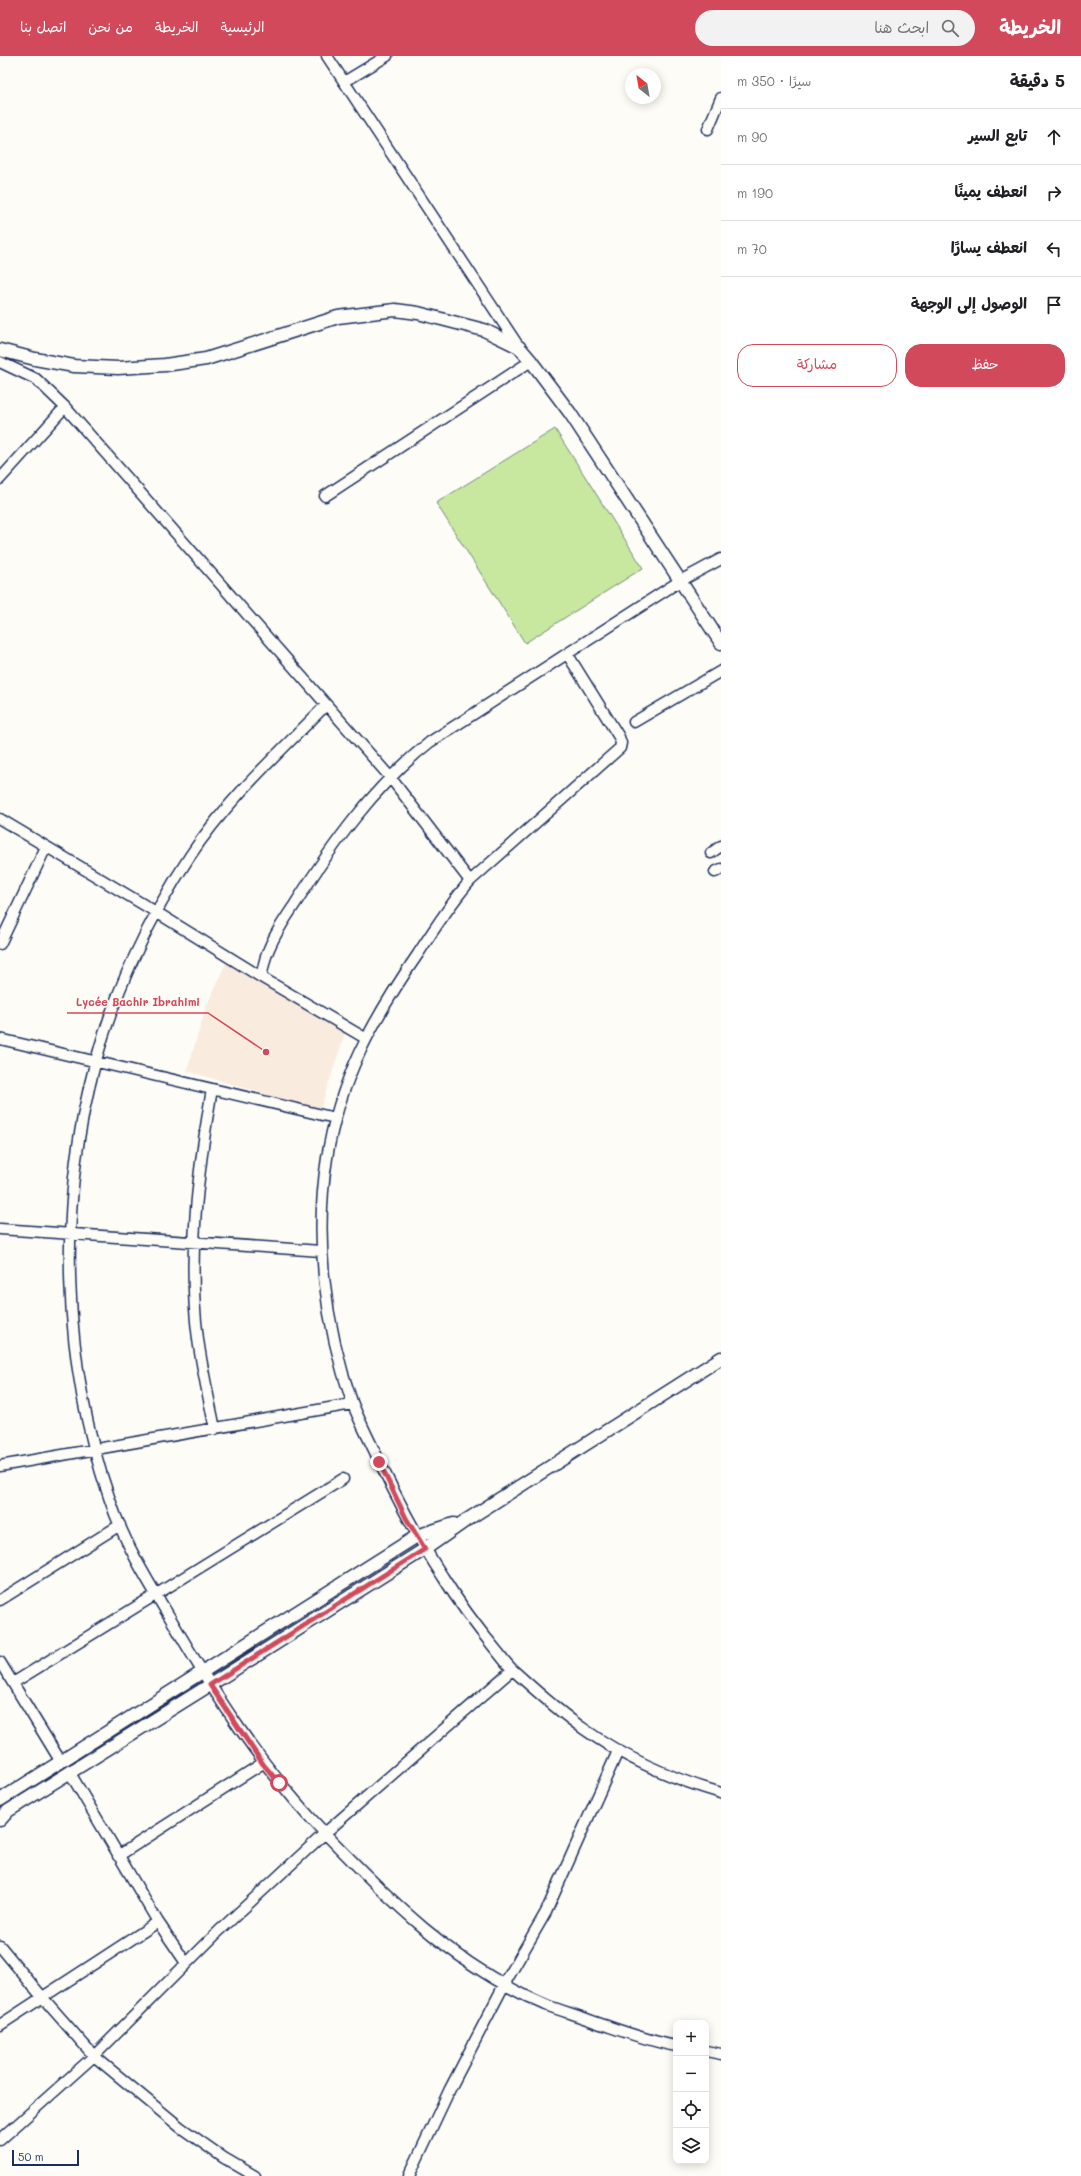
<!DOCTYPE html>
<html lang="ar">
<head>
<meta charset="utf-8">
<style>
  :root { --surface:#fff; --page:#f2f2f2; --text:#202124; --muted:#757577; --line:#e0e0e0; --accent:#d1495b }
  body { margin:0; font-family:Mali,"Playpen Sans Arabic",sans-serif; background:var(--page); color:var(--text); direction:rtl }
  .controls { position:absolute; right:12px; bottom:12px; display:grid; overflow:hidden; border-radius:8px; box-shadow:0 2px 10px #0003 }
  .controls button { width:36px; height:36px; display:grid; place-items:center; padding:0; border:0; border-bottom:1px solid var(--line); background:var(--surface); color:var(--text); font:20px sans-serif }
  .compass { position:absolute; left:625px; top:12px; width:36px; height:36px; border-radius:50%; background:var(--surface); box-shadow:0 2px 10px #0003; rotate:329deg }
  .scale { position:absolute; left:12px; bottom:10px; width:67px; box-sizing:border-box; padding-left:4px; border:2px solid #1b2f5e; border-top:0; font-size:11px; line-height:14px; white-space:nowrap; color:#1b2f5e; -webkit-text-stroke:3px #fdfcf7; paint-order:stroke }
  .stop { position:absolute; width:12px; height:12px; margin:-9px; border:3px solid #d1495b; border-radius:50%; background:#fff }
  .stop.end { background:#d1495b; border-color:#fff; box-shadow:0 1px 4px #0008 }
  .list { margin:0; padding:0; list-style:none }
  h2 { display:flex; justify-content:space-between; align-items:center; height:52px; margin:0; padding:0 16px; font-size:17px }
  h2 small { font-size:13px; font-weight:400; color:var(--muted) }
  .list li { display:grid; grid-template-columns:26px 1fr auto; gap:12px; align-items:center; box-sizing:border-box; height:56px; padding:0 16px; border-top:1px solid var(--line) }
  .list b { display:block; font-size:15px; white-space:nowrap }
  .list em { font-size:13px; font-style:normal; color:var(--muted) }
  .actions { display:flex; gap:8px; padding:12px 16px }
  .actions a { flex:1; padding:9px 0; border:1px solid var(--accent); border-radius:16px; text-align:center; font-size:14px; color:var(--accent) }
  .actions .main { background:var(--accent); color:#fff }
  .icon { flex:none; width:22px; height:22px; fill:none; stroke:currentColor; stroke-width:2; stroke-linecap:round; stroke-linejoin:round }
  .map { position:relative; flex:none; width:721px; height:2120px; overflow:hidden; direction:ltr }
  header { display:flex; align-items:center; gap:24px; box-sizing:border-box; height:56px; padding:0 20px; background:var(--accent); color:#fff }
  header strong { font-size:19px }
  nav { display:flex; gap:22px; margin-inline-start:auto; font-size:14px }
  .search { width:280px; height:36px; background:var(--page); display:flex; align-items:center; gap:10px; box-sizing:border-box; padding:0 14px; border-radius:22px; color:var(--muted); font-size:15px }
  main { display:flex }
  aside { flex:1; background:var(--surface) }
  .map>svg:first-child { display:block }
  .built { fill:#f9ebdd }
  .green { fill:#c8e79f; stroke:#728b7e }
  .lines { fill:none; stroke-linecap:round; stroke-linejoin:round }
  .minor-casing { stroke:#1b2f5e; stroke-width:13 }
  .major-casing { stroke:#1b2f5e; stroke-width:15 }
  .minor { stroke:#fdfcf7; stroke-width:10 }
  .major { stroke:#fdfcf7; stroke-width:12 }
  .route { stroke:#d1495b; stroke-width:5 }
  .leader { fill:none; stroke:#d1495b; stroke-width:1.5 }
  .callout-dot { fill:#d1495b; stroke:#fdfcf7; stroke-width:1.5 }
  .callout-label { font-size:11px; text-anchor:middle; font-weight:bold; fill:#d1495b; stroke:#fdfcf7; stroke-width:3.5; stroke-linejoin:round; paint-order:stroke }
</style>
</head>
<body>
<header>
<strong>الخريطة</strong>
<div class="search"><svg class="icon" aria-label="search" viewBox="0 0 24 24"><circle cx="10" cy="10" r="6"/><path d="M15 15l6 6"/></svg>ابحث هنا</div>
<nav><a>الرئيسية</a><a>الخريطة</a><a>من نحن</a><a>اتصل بنا</a></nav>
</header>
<main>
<aside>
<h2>5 دقيقة<small>سيرًا · 350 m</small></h2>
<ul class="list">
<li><svg class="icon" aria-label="ahead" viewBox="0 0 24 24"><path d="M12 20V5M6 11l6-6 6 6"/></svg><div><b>تابع السير</b></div><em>90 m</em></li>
<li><svg class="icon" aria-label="right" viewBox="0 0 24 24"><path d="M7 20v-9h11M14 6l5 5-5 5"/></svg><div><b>انعطف يمينًا</b></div><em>190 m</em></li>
<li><svg class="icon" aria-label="left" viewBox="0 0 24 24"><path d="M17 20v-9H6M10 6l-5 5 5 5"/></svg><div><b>انعطف يسارًا</b></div><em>70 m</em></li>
<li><svg class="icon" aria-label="arrive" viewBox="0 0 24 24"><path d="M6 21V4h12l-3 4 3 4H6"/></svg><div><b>الوصول إلى الوجهة</b></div></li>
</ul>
<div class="actions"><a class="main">حفظ</a><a>مشاركة</a></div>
</aside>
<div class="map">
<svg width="721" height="2120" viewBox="0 0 721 2120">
  <rect width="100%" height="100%" fill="#fdfcf7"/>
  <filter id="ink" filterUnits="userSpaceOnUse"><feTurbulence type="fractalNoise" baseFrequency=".025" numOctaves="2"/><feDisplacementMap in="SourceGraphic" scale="8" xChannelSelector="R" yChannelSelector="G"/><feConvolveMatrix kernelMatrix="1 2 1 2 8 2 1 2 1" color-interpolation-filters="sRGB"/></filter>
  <g filter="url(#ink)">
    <path class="built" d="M226 907 345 977 320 1054 187 1015 206 951Z"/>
    <path class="green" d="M555 373 643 512 525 587 436 447Z"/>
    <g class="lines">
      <g class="minor-casing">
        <path id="minor" d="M327 0 519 291
          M344 26 387 0
          M708 73 721 42
          M0 306 36 323 65 351 390 721 470 825
          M0 423 65 351
          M325 440 531 305
          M568 599 619 681 621 687 620 692 470 825C451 847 434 873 418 898 374 962 339 1024 327 1102 314 1182 325 1269 352 1346 358 1362 366 1377 373 1392 394 1437 416 1480 443 1521 459 1547 477 1571 496 1594 502 1601 507 1609 514 1615 536 1635 559 1656 584 1673 625 1702 673 1723 721 1737
          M326 649C279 697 227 744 190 800 149 862 114 937 95 1008 57 1149 62 1307 110 1444 124 1487 149 1527 172 1565 215 1639 261 1710 320 1772 386 1841 457 1912 546 1949 562 1955 579 1960 595 1966 622 1975 648 1985 676 1990
          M634 666 721 615
          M0 763 156 856 261 921 365 982
          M711 797 721 790
          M715 816 721 813
          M0 888 46 791
          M261 921C263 914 264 905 267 898 273 880 285 863 295 848 332 789 375 729 430 686L680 525 721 503
          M0 983 335 1062
          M212 1033C198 1115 187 1201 198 1283 202 1313 209 1343 215 1373
          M0 1173 321 1195
          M0 1410 352 1348
          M0 1544 120 1469
          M0 1606 61 1706
          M13 1627 343 1423
          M70 1717 158 1866 186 1907
          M118 1800 263 1707
          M0 1890 43 1942 94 2000 180 2071 224 2102 255 2120
          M0 1969 158 1866
          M706 1995 721 1998
          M0 2084 94 2000 219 1875 325 1777 512 1614
          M409 2120 450 2033 505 1927 546 1856 618 1695"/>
      </g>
      <g class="major-casing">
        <path id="major" d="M0 294 35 303 74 310 118 312 165 309 206 303 338 261 395 254 418 257 484 274 519 291 531 305 570 357 721 587
          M0 1744 417 1480 454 1468
          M0 1764 8 1755 210 1629 425 1493 465 1465 721 1302"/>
      </g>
      <use href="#minor" class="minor"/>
      <use href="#major" class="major"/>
    </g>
  </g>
  <g class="lines" filter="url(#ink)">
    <path class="route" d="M279 1727 263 1708 210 1629 425 1493 406 1462 379 1406"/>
  </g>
  <path class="leader" d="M266 996L208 957H67"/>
  <circle class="callout-dot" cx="266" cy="996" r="4"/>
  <g class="callout-label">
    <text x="138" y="950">Lycée Bachir Ibrahimi</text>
  </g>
</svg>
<div class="controls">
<button>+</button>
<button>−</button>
<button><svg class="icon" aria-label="locate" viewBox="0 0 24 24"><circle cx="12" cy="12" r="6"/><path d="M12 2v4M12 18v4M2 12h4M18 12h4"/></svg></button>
<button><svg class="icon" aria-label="layers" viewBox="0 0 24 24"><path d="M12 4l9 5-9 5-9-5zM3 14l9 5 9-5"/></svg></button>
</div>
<svg class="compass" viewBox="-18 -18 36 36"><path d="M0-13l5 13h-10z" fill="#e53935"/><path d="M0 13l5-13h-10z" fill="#757577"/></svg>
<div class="scale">50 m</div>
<div class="stop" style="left:279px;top:1727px"></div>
<div class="stop end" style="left:379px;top:1406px"></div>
</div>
</main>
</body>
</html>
